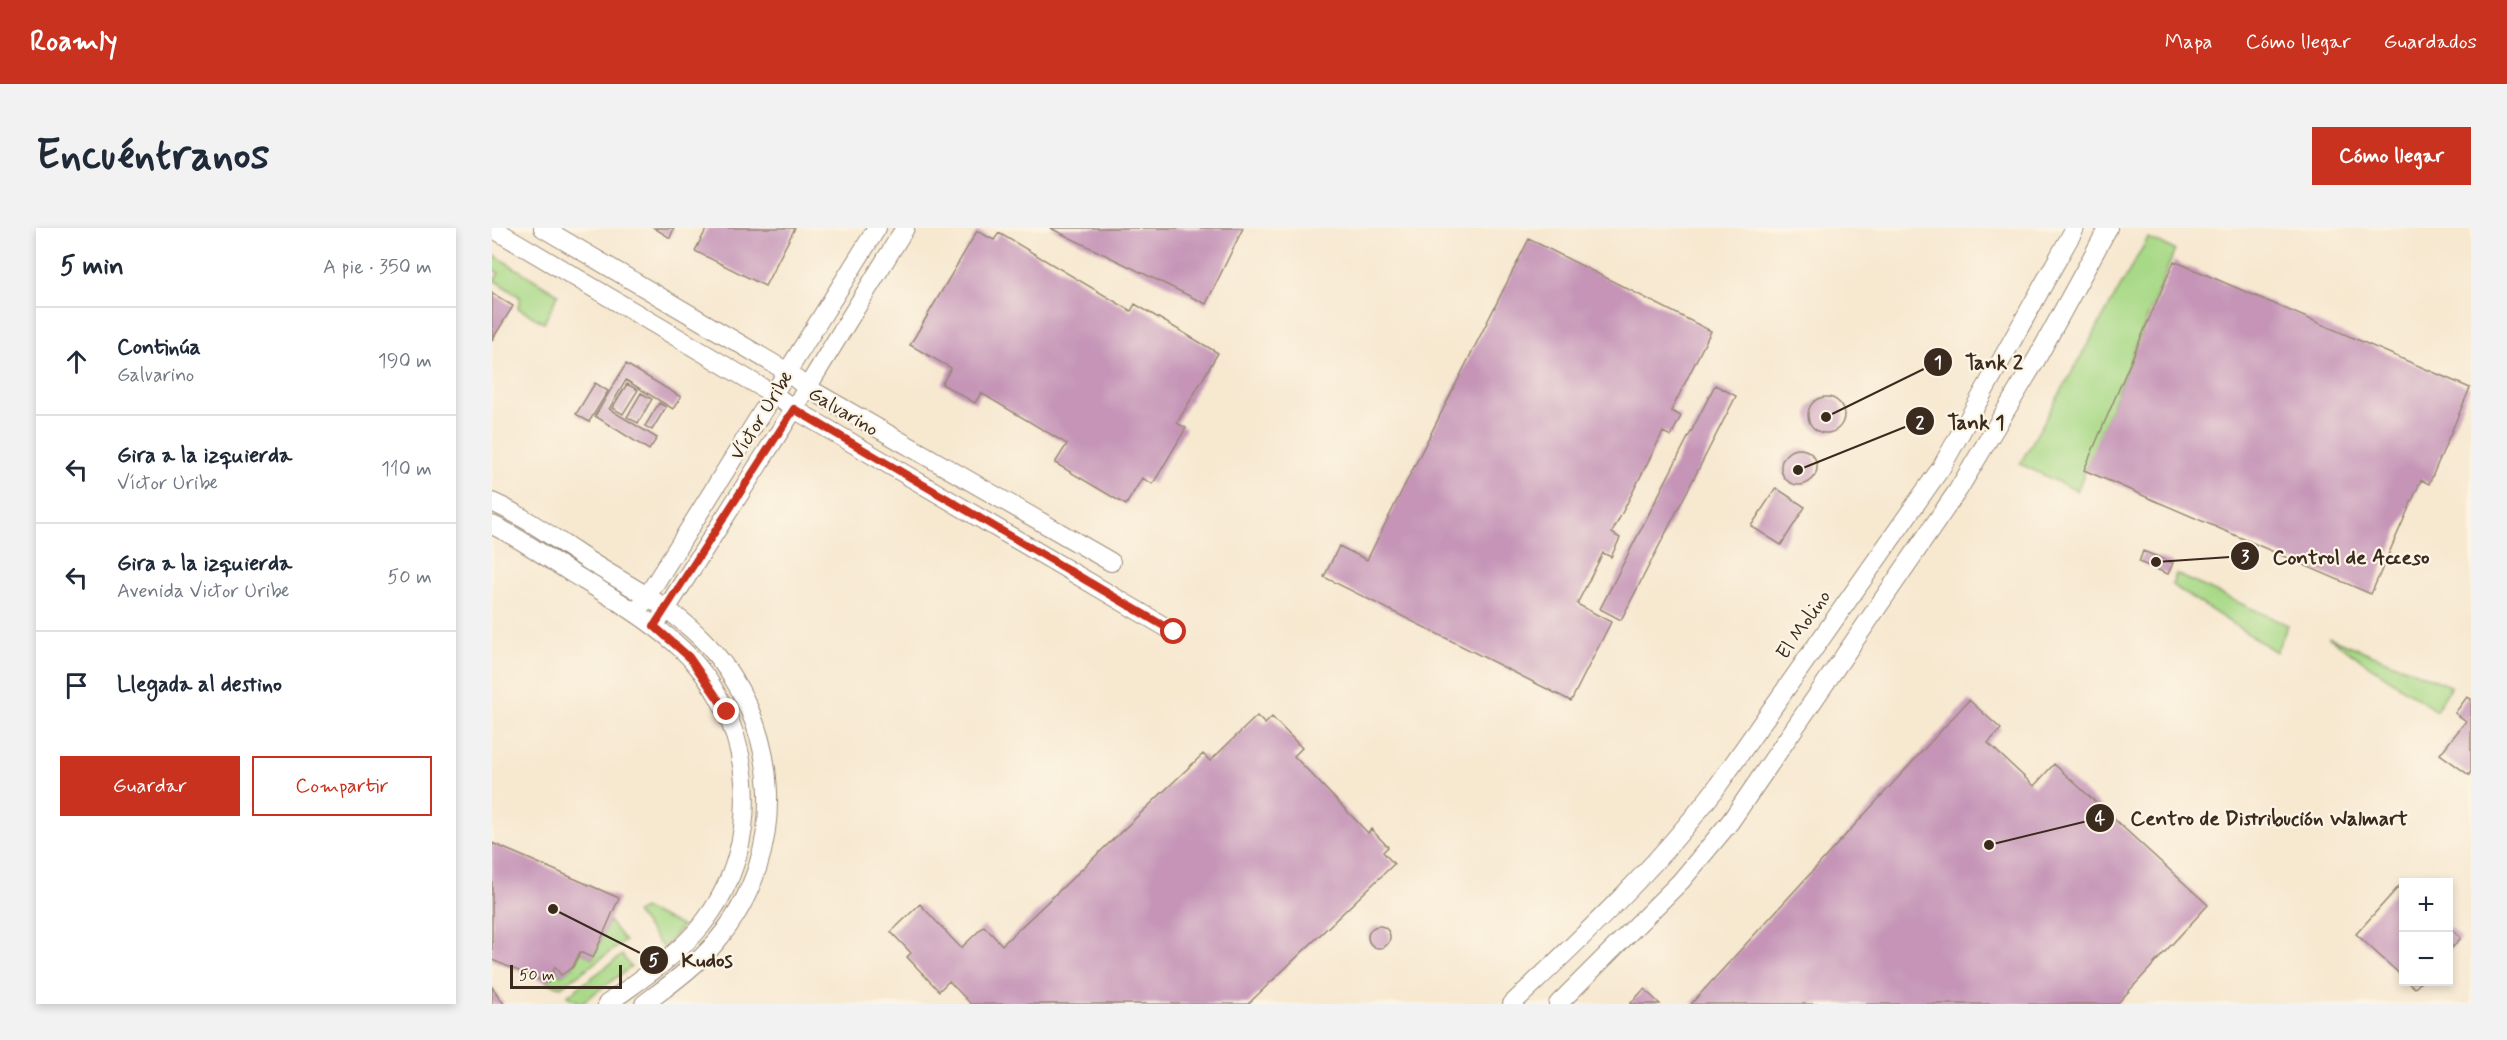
<!DOCTYPE html>
<html lang="es">
<head>
<meta charset="utf-8">
<style>
  :root { --surface:#fff; --page:#f2f2f3; --text:#1f2937; --muted:#747a83; --line:#e0e1e3; --accent:#c8321e }
  body { margin:0; font-family:Mynerve,sans-serif; background:var(--page); color:var(--text) }
  .controls { position:absolute; right:18px; bottom:18px; display:grid; overflow:hidden; border-radius:0px; box-shadow:0 3px 9px #0003 }
  .controls button { width:54px; height:54px; display:grid; place-items:center; padding:0; border:0; border-bottom:2px solid var(--line); background:var(--surface); color:var(--text); font:30px sans-serif }
  .scale { position:absolute; left:18px; bottom:15px; width:112px; box-sizing:border-box; padding-left:6px; border:3px solid #3b2a1e; border-top:0; font-size:16px; line-height:21px; white-space:nowrap; color:#3b2a1e; -webkit-text-stroke:4px #fcf5e5; paint-order:stroke }
  .stop { position:absolute; width:18px; height:18px; margin:-14px; border:4px solid #c8321e; border-radius:50%; background:#fff }
  .stop.end { background:#c8321e; border-color:#fff; box-shadow:0 2px 6px #0008 }
  .list { margin:0; padding:0; list-style:none }
  h2 { display:flex; justify-content:space-between; align-items:center; height:78px; margin:0; padding:0 24px; font-size:26px }
  h2 small { font-size:20px; font-weight:400; color:var(--muted) }
  .list li { display:grid; grid-template-columns:39px 1fr auto; gap:18px; align-items:center; box-sizing:border-box; height:108px; padding:0 24px; border-top:2px solid var(--line) }
  .list b { display:block; font-size:22px; white-space:nowrap }
  .list p { margin:0; font-size:20px; white-space:nowrap; color:var(--muted) }
  .list em { font-size:20px; font-style:normal; color:var(--muted) }
  .actions { display:flex; gap:12px; padding:18px 24px }
  .actions a { flex:1; padding:14px 0; border:2px solid var(--accent); border-radius:0px; text-align:center; font-size:21px; color:var(--accent) }
  .actions .main { background:var(--accent); color:#fff }
  .icon { flex:none; width:33px; height:33px; fill:none; stroke:currentColor; stroke-width:2; stroke-linecap:round; stroke-linejoin:round }
  .map { position:relative; flex:none; width:1979px; height:776px; overflow:hidden; border-radius:0px }
  header { display:flex; align-items:center; gap:36px; box-sizing:border-box; height:84px; padding:0 30px; background:var(--accent); color:#fff }
  header strong { font-size:28px }
  nav { display:flex; gap:33px; margin-inline-start:auto; font-size:21px }
  .intro { display:flex; align-items:center; justify-content:space-between; box-sizing:border-box; height:144px; padding:0 36px }
  h1 { margin:0; font-size:42px }
  .button { padding:15px 27px; border-radius:0px; background:var(--accent); color:#fff; font-size:21px; font-weight:700 }
  main { display:flex; gap:36px; padding:0 36px }
  aside { flex:1; background:var(--surface); border-radius:0px; box-shadow:0 3px 9px #0003 }
  .map>svg:first-child { display:block }
  .green { fill:#a8d987; stroke:#728252; stroke-width:1.5 }
  .building { fill:#c594b7 }
  .lines { fill:none; stroke-linecap:round; stroke-linejoin:round }
  .minor-casing { stroke:#998977; stroke-width:20 }
  .minor { stroke:#fff; stroke-width:18 }
  .route { stroke:#c8321e; stroke-width:8 }
  .labels { text-anchor:middle; dominant-baseline:central; stroke-width:4.5; stroke-linejoin:round; paint-order:stroke }
  .street-label { font-size:20px; fill:#3b2a1e; stroke:#fcf5e5 }
  .leader { fill:none; stroke:#3b2a1e; stroke-width:2 }
  .callout-dot { fill:#3b2a1e; stroke:#fcf5e5; stroke-width:2 }
  .mark-label { font-size:18px; text-anchor:middle; font-weight:bold; fill:#fff }
  .callout-label { font-size:21px; text-anchor:middle; font-weight:bold; fill:#3b2a1e; stroke:#fcf5e5; stroke-width:4.5; stroke-linejoin:round; paint-order:stroke }
</style>
</head>
<body>
<header>
<strong>Roamly</strong>
<nav><a>Mapa</a><a>Cómo llegar</a><a>Guardados</a></nav>
</header>
<div class="intro"><h1>Encuéntranos</h1><a class="button">Cómo llegar</a></div>
<main>
<aside>
<h2>5 min<small>A pie · 350 m</small></h2>
<ul class="list">
<li><svg class="icon" aria-label="ahead" viewBox="0 0 24 24"><path d="M12 20V5M6 11l6-6 6 6"/></svg><div><b>Continúa</b><p>Galvarino</p></div><em>190 m</em></li>
<li><svg class="icon" aria-label="left" viewBox="0 0 24 24"><path d="M17 20v-9H6M10 6l-5 5 5 5"/></svg><div><b>Gira a la izquierda</b><p>Víctor Uribe</p></div><em>110 m</em></li>
<li><svg class="icon" aria-label="left" viewBox="0 0 24 24"><path d="M17 20v-9H6M10 6l-5 5 5 5"/></svg><div><b>Gira a la izquierda</b><p>Avenida Victor Uribe</p></div><em>50 m</em></li>
<li><svg class="icon" aria-label="arrive" viewBox="0 0 24 24"><path d="M6 21V4h12l-3 4 3 4H6"/></svg><div><b>Llegada al destino</b></div></li>
</ul>
<div class="actions"><a class="main">Guardar</a><a>Compartir</a></div>
</aside>
<div class="map">
<svg width="1979" height="776" viewBox="0 0 1979 776">
  <rect width="100%" height="100%" fill="#fcf5e5"/>
  <filter id="ink" filterUnits="userSpaceOnUse"><feTurbulence type="fractalNoise" baseFrequency=".0167" numOctaves="2"/><feDisplacementMap in="SourceGraphic" scale="12" xChannelSelector="R" yChannelSelector="G"/><feConvolveMatrix kernelMatrix="1 2 1 2 8 2 1 2 1" color-interpolation-filters="sRGB"/></filter>
  <filter id="wash" filterUnits="userSpaceOnUse"><feTurbulence type="fractalNoise" baseFrequency=".008" numOctaves="4" result="noise"/><feDisplacementMap in="SourceGraphic" scale="24" xChannelSelector="R" yChannelSelector="G"/><feGaussianBlur stdDeviation="1.35" result="paint"/><feColorMatrix in="noise" values="0 0 0 0 0 0 0 0 0 0 0 0 0 0 0 0 0 1.4 0 .05"/><feComposite in="paint" operator="in"/></filter>
  <g filter="url(#wash)">
    <rect width="100%" height="100%" fill="#f7e8d0"/>
    <path class="green" d="M1656 10 1683 22 1585 263 1528 236Z
      M0 26 66 66 52 95 26 80 28 69 2 52 7 45 0 41Z
      M1684 346 1796 397 1784 424 1680 357Z
      M1836 409 1959 458 1944 483Z
      M152 681 190 698 180 711 170 719 144 685Z
      M117 693 133 713 69 759 56 755 63 739 69 747 81 739 88 724 101 730Z
      M130 727 139 739 89 775 75 768Z"/>
    <g id="blocks">
      <path class="building" d="M162 0H182L178 10Z
        M215 0H303L273 58 203 23Z
        M558 0H751L714 76Z
        M485 3 502 12 507 5 639 83 643 76 726 125 685 195 694 200 661 256 650 250 634 277 563 235 575 216 489 165 483 175 450 156 459 140 418 117Z
        M1037 11 1219 103 1179 183 1189 188 1179 208 1171 204 1120 305 1128 310 1119 329 1111 325 1085 376 1119 394 1079 473 832 349 847 318 875 332Z
        M1682 33 1978 160 1937 256 1929 252 1879 366 1592 242Z
        M0 65 21 78 0 112Z
        M134 136 189 169 181 181 134 152 117 181 165 210 157 222 103 188Z
        M103 155 116 163 97 194 84 186Z
        M135 156 146 162 131 186 120 180Z
        M1223 157 1244 168 1129 392 1108 381Z
        M149 165 160 171 146 195 135 189Z
        M1316 187a18 18 0 1 1 36 0a18 18 0 1 1-36 0Z
        M167 175 174 179 160 202 153 198Z
        M1289 239a18 18 0 1 1 36 0a18 18 0 1 1-36 0Z
        M1284 260 1313 279 1289 317 1259 298Z
        M1651 323 1681 335 1676 346 1647 334Z
        M1975 469 1979 471V543L1977 547 1948 526 1974 493 1963 485Z
        M1477 472 1509 501 1496 515 1542 558 1562 536 1716 677 1625 776H1199Z
        M765 488 773 496 780 489 810 520 802 528 876 605 879 601 896 619 891 624 902 636 756 776H479L457 753 447 763 415 729 419 725 399 704 428 676 469 720 492 698 510 717 711 526 718 533Z
        M0 615 127 670 101 730 88 724 81 739 69 747 63 739 56 755 0 732Z
        M1910 655 1912 656V750L1864 706Z
        M1956 698 1969 710 1956 724Z
        M876 709a11 11 0 1 1 22 0a11 11 0 1 1-22 0Z
        M1916 754H1929L1923 760Z
        M0 759 12 776H0Z
        M1152 761 1168 776H1138Z"/>
    </g>
  </g>
  <g filter="url(#ink)">
    <use href="#blocks" fill-opacity="0" stroke="#998977" stroke-width="1.5"/>
    <g class="lines">
      <g class="minor-casing">
        <path id="minor" d="M0 0 281 166 302 181 682 404
          M51 0 294 143 314 159 619 334
          M0 274C34 289 66 313 97 333 135 357 176 377 209 410 291 493 300 624 224 714 203 739 177 757 152 776
          M0 297C27 309 52 328 78 344 114 366 151 387 183 415 264 486 277 614 209 698 183 730 147 752 115 776
          M149 378 385 0
          M169 389 302 181 413 0
          M1020 776C1091 708 1162 642 1222 563L1449 240 1583 0
          M1066 776 1189 653 1238 594 1466 262 1544 132 1616 0"/>
      </g>
      <use href="#minor" class="minor"/>
    </g>
  </g>
  <g class="lines" filter="url(#ink)">
    <path class="route" d="M235 484 197 429 162 398 302 181 682 404"/>
  </g>
  <g class="labels">
    <g class="street-label">
      <text transform="translate(351 184) rotate(31)">Galvarino</text>
      <text transform="translate(270 188) rotate(-58)">Víctor Uribe</text>
      <text transform="translate(1312 397) rotate(-55)">El Molino</text>
    </g>
  </g>
  <path class="leader" d="M1334 189L1446 134M1306 242L1428 193M1664 334L1753 328M1497 617L1608 590M61 681L162 732"/>
  <g class="callout-dot">
    <circle cx="1334" cy="189" r="6"/>
    <circle cx="1306" cy="242" r="6"/>
    <circle cx="1664" cy="334" r="6"/>
    <circle cx="1497" cy="617" r="6"/>
    <circle cx="61" cy="681" r="6"/>
    <circle cx="1446" cy="134" r="15"/>
    <circle cx="1428" cy="193" r="15"/>
    <circle cx="1753" cy="328" r="15"/>
    <circle cx="1608" cy="590" r="15"/>
    <circle cx="162" cy="732" r="15"/>
  </g>
  <g class="mark-label">
    <text x="1446" y="140">1</text>
    <text x="1428" y="200">2</text>
    <text x="1753" y="334">3</text>
    <text x="1608" y="596">4</text>
    <text x="162" y="738">5</text>
  </g>
  <g class="callout-label">
    <text x="1502" y="141">Tank 2</text>
    <text x="1484" y="201">Tank 1</text>
    <text x="1859" y="336">Control de Acceso</text>
    <text x="1777" y="597">Centro de Distribución Walmart</text>
    <text x="215" y="739">Kudos</text>
  </g>
</svg>
<div class="controls">
<button>+</button>
<button>−</button>
</div>
<div class="scale">50 m</div>
<div class="stop" style="left:682px;top:404px"></div>
<div class="stop end" style="left:235px;top:484px"></div>
</div>
</main>
</body>
</html>
